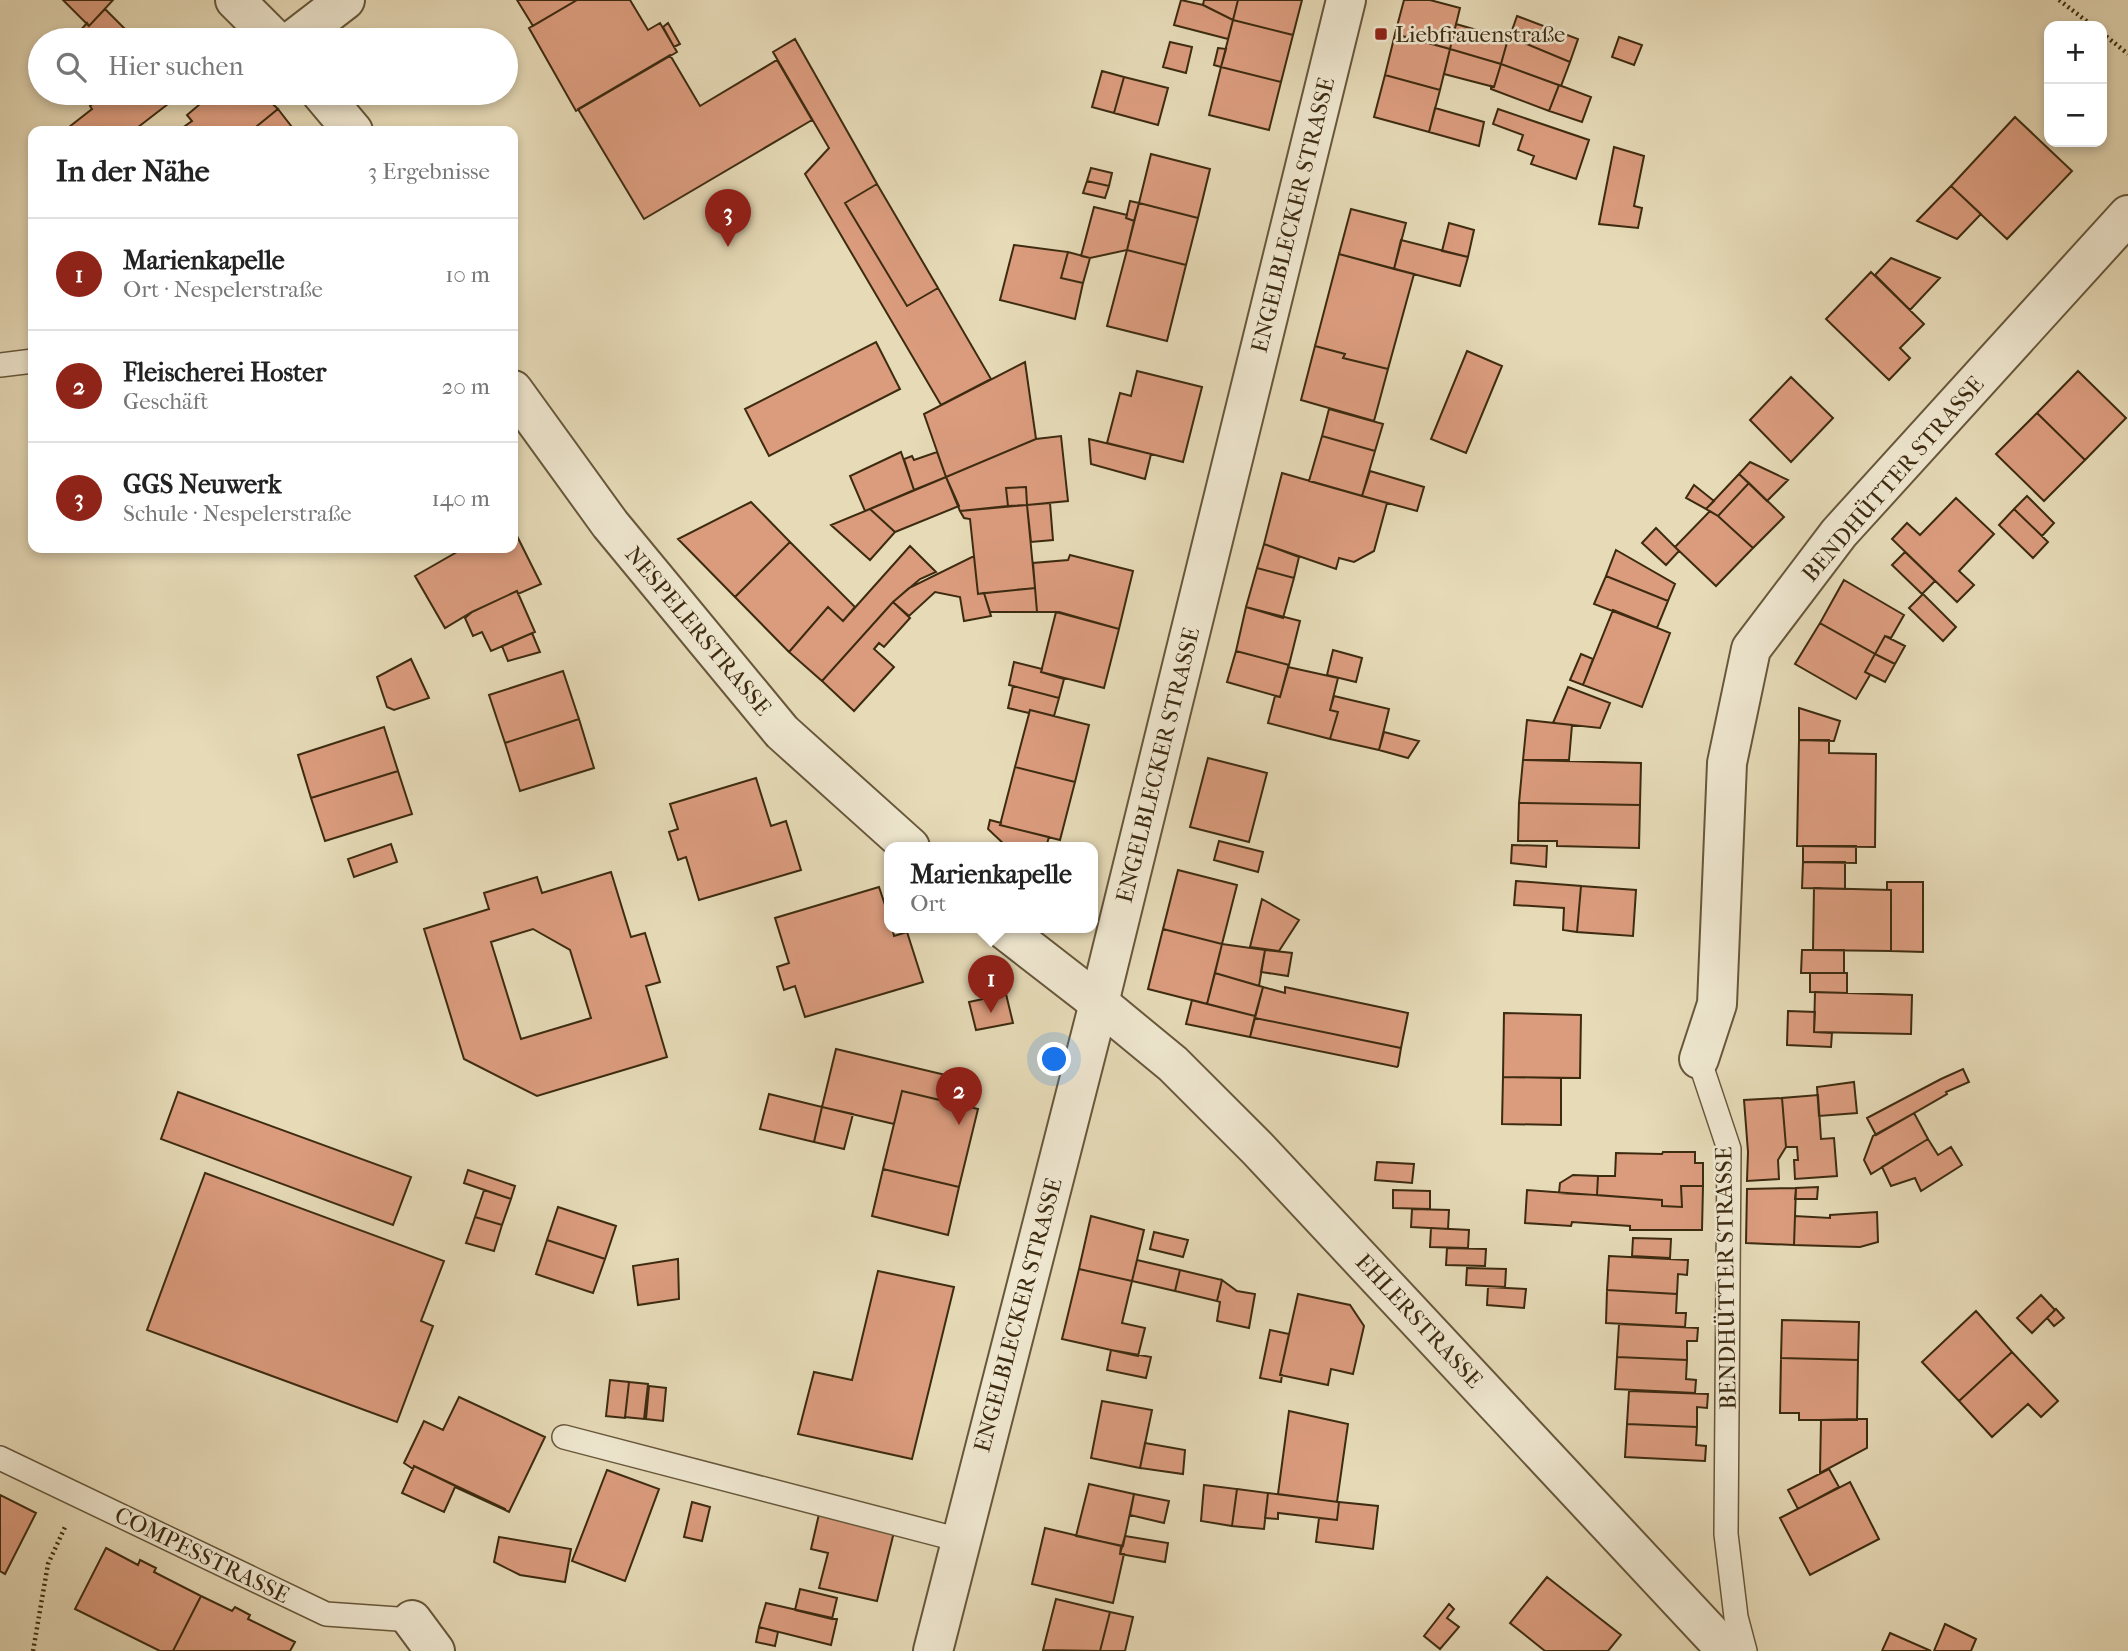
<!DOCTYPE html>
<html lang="de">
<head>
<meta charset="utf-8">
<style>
  :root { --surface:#fff; --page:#f6f6f6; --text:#222; --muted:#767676; --line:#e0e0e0; --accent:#8f2418 }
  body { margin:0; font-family:"IM FELL French Canon",serif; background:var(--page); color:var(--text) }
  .controls { position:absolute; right:21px; top:21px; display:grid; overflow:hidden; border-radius:14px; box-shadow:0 4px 10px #0003 }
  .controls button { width:63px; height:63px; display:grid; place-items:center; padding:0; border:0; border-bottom:2px solid var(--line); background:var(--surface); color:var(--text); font:35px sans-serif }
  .you { position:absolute; left:1055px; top:1060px; width:24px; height:24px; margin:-18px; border:5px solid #fff; border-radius:50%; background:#1a73e8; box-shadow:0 0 0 10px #1a73e833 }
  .badge { display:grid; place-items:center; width:46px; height:46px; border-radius:50%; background:var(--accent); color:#fff; font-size:23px; font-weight:700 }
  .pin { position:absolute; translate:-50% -58px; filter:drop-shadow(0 2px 4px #0008) }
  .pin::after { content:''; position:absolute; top:37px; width:24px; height:21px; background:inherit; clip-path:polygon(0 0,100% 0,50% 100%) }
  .popup { position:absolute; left:884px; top:842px; width:214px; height:91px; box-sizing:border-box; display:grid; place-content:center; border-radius:14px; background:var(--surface); filter:drop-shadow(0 2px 5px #0005); font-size:23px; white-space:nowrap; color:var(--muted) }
  .popup b { font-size:26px; color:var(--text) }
  .popup::after { content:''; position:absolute; left:50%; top:100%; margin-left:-14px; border:14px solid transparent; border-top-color:var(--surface) }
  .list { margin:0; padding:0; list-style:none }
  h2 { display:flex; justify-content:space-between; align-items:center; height:91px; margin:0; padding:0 28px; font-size:30px }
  h2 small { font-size:23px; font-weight:400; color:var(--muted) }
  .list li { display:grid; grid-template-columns:46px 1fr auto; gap:21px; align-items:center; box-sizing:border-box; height:112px; padding:0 28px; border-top:2px solid var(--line) }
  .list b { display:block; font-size:26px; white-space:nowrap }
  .list p { margin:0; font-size:23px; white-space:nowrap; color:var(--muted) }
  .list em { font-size:23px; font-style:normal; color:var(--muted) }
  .icon { flex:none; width:38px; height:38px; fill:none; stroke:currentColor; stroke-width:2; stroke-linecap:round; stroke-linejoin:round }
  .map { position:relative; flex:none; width:2128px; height:1651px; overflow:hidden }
  .search { position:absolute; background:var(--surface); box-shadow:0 4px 10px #0003; left:28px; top:28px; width:490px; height:77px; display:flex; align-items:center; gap:18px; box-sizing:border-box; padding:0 24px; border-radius:38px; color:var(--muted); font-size:26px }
  .panel { position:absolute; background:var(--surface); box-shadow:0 4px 10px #0003; left:28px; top:126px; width:490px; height:427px; border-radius:14px }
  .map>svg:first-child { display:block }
  .building { fill:#db9c7e; stroke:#3d2b10; stroke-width:2; fill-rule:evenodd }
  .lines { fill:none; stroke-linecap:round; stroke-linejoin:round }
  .service-casing { stroke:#67573a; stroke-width:26 }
  .minor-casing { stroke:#67573a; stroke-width:42 }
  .tertiary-casing { stroke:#67573a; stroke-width:42 }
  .path { stroke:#3d2b10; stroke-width:4.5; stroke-dasharray:2 3.5; stroke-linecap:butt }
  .service { stroke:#efe7d0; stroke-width:23 }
  .minor { stroke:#efe7d0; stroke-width:38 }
  .tertiary { stroke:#efe7d0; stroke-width:38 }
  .poi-dot { fill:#8f2418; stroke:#efe7d0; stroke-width:2.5 }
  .labels { text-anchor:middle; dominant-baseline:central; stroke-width:5; stroke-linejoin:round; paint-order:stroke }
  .poi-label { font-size:23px; fill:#3d2b10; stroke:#efe7d0; text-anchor:start }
  .street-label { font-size:23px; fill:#3d2b10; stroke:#efe7d0 }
</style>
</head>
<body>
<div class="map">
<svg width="2128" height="1651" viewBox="0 0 2128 1651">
  <rect width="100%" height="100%" fill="#e6dab7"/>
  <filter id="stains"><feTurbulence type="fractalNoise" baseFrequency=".00286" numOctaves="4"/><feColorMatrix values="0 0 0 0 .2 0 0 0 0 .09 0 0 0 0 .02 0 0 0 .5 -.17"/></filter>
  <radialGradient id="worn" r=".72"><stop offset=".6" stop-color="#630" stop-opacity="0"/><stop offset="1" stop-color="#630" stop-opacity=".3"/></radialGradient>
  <path class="building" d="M63 0H113L89 26Z
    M517 0H577L533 26Z
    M577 0H630L648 30 660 23 677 52 576 111 529 28Z
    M1181 0 1203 5 1233 20 1228 39 1174 25Z
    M1204 0H1238L1233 20 1203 5Z
    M1238 0H1302L1293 35 1233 20Z
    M1404 0H1430L1460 8 1450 49 1395 34Z
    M105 9 133 37 130 40H72L87 23 89 26Z
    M1517 16 1578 39 1570 62 1522 42 1509 39Z
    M1233 20 1293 35 1281 82 1221 67Z
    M668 23 680 44 674 47 663 27Z
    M1456 24 1508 39 1501 64 1450 49Z
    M1395 34 1450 49 1440 90 1385 75Z
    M1619 37 1642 45 1634 65 1612 57Z
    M795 39 877 184 845 203 907 306 938 288 991 379 941 405 805 174 829 148 773 52Z
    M1508 39 1522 42 1570 62 1561 86 1501 64Z
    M1170 42 1192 47 1186 73 1163 67Z
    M1218 48 1226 49 1221 67 1214 65Z
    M1450 49 1501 64 1494 87 1444 74Z
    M670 55 700 106 777 60 812 120 644 219 578 109Z
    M1501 64 1559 85 1549 111 1491 89V86L1494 87Z
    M1221 67 1281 82 1269 130 1209 115Z
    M1102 71 1124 77 1114 113 1092 107Z
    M1385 75 1440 90 1429 132 1374 117Z
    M1124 77 1168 88 1158 125 1114 113Z
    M1559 85 1591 97 1582 122 1549 111Z
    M105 93H180L181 94 133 131H64L92 109 90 106Z
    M213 93H261L278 109 251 131H178L192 121 187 115Z
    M1435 108 1484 122 1479 146 1429 132Z
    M278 109 295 131H251Z
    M1498 109 1589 140 1576 179 1531 164 1534 156 1518 150 1523 135 1493 124Z
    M2015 117 2072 171 2007 239 1951 186Z
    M1614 147 1644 156 1634 206 1642 208 1638 228 1599 224Z
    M1151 154 1210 169 1198 218 1139 203Z
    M1091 168 1112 173 1109 186 1087 181Z
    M1087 181 1109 186 1105 198 1083 193Z
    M877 184 938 288 907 306 845 203Z
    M1951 186 1981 214 1957 239 1917 221Z
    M1130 201 1139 203 1134 221 1126 218Z
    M1139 203 1198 218 1186 265 1127 250Z
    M1094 207 1127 215 1126 218 1134 221 1127 250 1090 258 1081 256Z
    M1351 209 1406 223 1394 269 1339 254Z
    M1449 223 1474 230 1468 257 1442 251Z
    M1401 240 1468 257 1460 286 1394 269Z
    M1014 245 1068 252 1061 278 1083 283 1075 319 1000 300Z
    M1127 250 1186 265 1167 341 1107 326Z
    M1068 252 1090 258 1083 283 1061 278Z
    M1339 254 1414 274 1388 369 1343 358 1345 354 1315 346Z
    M1891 258 1940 278 1910 310 1875 275Z
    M1871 272 1924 324 1900 348 1910 358 1889 380 1826 319Z
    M876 342 900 389 769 456 745 409Z
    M1315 346 1345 354 1343 358 1388 369 1374 421 1301 400Z
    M1467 351 1502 366 1466 453 1431 439Z
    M1025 362 1036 439 946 477 924 414Z
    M1137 371 1202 387 1183 462 1107 443 1120 393 1131 396Z
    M2078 371 2126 418 2085 460 2037 413Z
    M1791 377 1833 418 1791 462 1750 420Z
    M1329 409 1383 424 1375 451 1322 436Z
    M2037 413 2085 460 2044 501 1996 454Z
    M1061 436 1068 501 1027 505 1026 487 1006 488 1008 506 960 511 946 477 1036 439Z
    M1322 436 1375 451 1362 496 1309 481Z
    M1089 439 1151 454 1145 479 1091 464Z
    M901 452 914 490 865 511 850 476Z
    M937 452 946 477 914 490 904 459 912 456 914 460Z
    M1750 462 1788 480 1767 501 1739 474Z
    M1370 471 1424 487 1417 511 1362 496Z
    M1282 473 1387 503 1374 551 1354 562 1339 558 1336 569 1264 544Z
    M1739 474 1749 483 1718 516 1706 509Z
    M946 477 959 506 895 532 870 509Z
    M1749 483 1784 517 1753 548 1718 516Z
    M1694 485 1714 501 1706 509 1686 498Z
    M1026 487 1027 505 1008 506 1006 488Z
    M2027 496 2054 523 2042 536 2014 509Z
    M1956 498 1994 534 1959 571 1974 585 1957 602 1892 539 1907 523 1920 535Z
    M751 502 790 542 735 597 678 539Z
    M1050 503 1053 540 1031 542 1027 505Z
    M1027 505 1035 588 978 594 970 519 964 518 960 511Z
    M870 509 895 532 870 560 831 525Z
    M2014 509 2048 542 2033 558 1999 525Z
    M1710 511 1718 516 1753 548 1716 586 1675 547Z
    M513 528 541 584 518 594 517 591 472 612 445 628 415 576 464 548H513Z
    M1656 528 1679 551 1666 565 1642 543Z
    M790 542 855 607 843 621 828 607 789 652 735 597Z
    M1264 544 1299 557 1294 578 1257 568Z
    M910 546 936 572 920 579 893 602 822 681 789 652 828 607 843 621Z
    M1616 550 1675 584 1668 601 1606 576Z
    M1905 552 1935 581 1922 594 1892 565Z
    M1070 555 1133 571 1119 629 1059 612H1037L1033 563 1068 560Z
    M974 556 978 594 984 593 991 616 964 621 960 597 935 592 909 616 893 602 909 588Z
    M1257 568 1294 578 1283 618 1246 607Z
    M1606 576 1668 601 1657 628 1594 604Z
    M1844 580 1904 615 1891 638 1885 636 1875 654 1820 623Z
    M1035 588 1037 612H990L984 593Z
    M517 591 535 632 491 651 482 632 473 636 465 618 472 612Z
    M1923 594 1956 627 1943 641 1909 608Z
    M893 602 910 618 884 647 879 643 874 649 894 667 854 711 822 681Z
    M1246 607 1300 621 1289 665 1236 651Z
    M1613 610 1670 633 1642 707 1583 685Z
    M1056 612 1119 629 1104 688 1041 672Z
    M1820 623 1875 654 1865 672 1870 675 1856 699 1795 664Z
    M532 633 540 652 508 661 502 646Z
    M1885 636 1905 646 1895 664 1875 654Z
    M1333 650 1362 658 1356 682 1327 675Z
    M1236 651 1289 665 1280 697 1227 682Z
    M1581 654 1593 659 1583 685 1570 680Z
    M1875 654 1895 664 1885 682 1865 672Z
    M411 659 429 698 394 710 387 707 377 677Z
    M1014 662 1042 669 1041 672 1064 679 1059 698 1009 685Z
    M1288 667 1338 678 1330 710 1338 712 1330 739 1268 723 1275 696 1280 697Z
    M563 671 579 719 505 743 489 695Z
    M1013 686 1059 698 1054 716 1030 710 1029 713 1008 708Z
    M1568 687 1610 703 1600 728 1553 723Z
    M1334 696 1389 709 1379 750 1330 739 1338 712 1330 710Z
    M1799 708 1840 721 1834 741 1799 740Z
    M1030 710 1089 725 1075 782 1015 767Z
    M579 719 594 768 520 791 505 743Z
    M1527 720 1572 725 1569 760H1523Z
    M384 727 398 771 311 798 298 755Z
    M1384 732 1419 741 1408 758 1379 750Z
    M1799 740H1829V753L1876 754 1875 847 1797 846Z
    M1208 758 1267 773 1249 842 1190 827Z
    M1523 760 1641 763 1640 805 1519 803Z
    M1015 767 1075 782 1060 840 1000 825Z
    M398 771 412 814 325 841 311 798Z
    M756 778 771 826 786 821 801 870 699 900 686 857 678 860 669 832 678 829 670 804Z
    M1519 803 1640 805 1639 848 1557 846V841H1518Z
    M990 820 1001 823 1000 825 1049 837 1046 847H1007L988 829Z
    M1219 841 1263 852 1258 872 1214 860Z
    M391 844 397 862 354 877 348 859Z
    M1512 845 1547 846 1546 867 1511 863Z
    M1803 846H1856V863L1803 862Z
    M1803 862H1845V889L1802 888Z
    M1178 870 1237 885 1222 944 1163 929Z
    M611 872 631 937 645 933 660 982 646 986 667 1057 537 1096 464 1059 424 929 489 909 484 893 537 877 542 893ZM533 929 570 950 591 1018 521 1039 491 942Z
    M1516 881 1581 886 1577 932 1563 930 1564 908 1514 905Z
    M1887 882H1923V952L1891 951V890H1887Z
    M1581 886 1636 890 1633 936 1577 932Z
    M879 887 890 920V927H892L894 936 907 932 923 982 805 1017 795 986 784 990 777 967 789 963 775 918Z
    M1814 888 1891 890V951L1813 950Z
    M1262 899 1299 920 1279 951 1250 947Z
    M1163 929 1222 944 1207 1004 1148 989Z
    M1222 944 1265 950 1259 986 1215 973Z
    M1265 950 1292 953 1288 976 1261 972Z
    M1802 950H1844V973H1801Z
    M1215 973 1263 987 1255 1016 1207 1004Z
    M1810 973H1847V993L1810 992Z
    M1263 987 1285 993V987L1408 1013 1401 1048 1255 1018Z
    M1815 992 1912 995 1911 1034 1814 1032Z
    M1006 994 1013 1023 976 1030 969 1002Z
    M1192 1000 1255 1016 1250 1037 1186 1024Z
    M1788 1011 1815 1012 1814 1032 1832 1033 1831 1047 1787 1045Z
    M1504 1013 1581 1015 1580 1078 1503 1077Z
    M1255 1018 1401 1048 1398 1066 1397 1067 1250 1037Z
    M836 1049 954 1077 948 1102 902 1091 894 1124 822 1107Z
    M1963 1069 1969 1082 1946 1092 1947 1094 1876 1135 1867 1118 1941 1079Z
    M1503 1077 1561 1078V1125L1502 1124Z
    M1854 1082 1857 1113 1819 1116 1817 1087Z
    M902 1091 978 1109 959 1187 883 1169Z
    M178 1092 411 1177 393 1225 161 1139Z
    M769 1094 822 1107 814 1142 760 1129Z
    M1818 1095 1821 1139 1834 1138 1837 1176 1795 1179 1794 1160H1798L1797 1147H1786L1782 1098Z
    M1782 1098 1786 1147 1778 1160 1779 1179 1747 1181 1748 1152 1744 1100Z
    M822 1107 853 1114 844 1149 814 1142Z
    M1914 1113 1928 1139 1871 1174 1864 1160 1873 1136Z
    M1928 1139 1938 1155 1951 1147 1962 1165 1921 1191 1915 1178 1891 1186 1882 1167Z
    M1663 1152H1695V1163H1703V1186H1681L1682 1207 1662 1206V1200L1597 1195 1598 1176H1615L1616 1153 1662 1154Z
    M1377 1162 1414 1164 1412 1183 1375 1180Z
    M883 1169 959 1187 948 1235 872 1216Z
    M468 1170 515 1186 511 1199 464 1183Z
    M205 1173 444 1261 421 1321 433 1326 397 1422 147 1330Z
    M1573 1175 1598 1176 1597 1195 1559 1193 1560 1183Z
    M1681 1186H1703L1702 1230H1630V1226L1572 1222 1571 1226 1525 1223 1527 1190 1662 1200V1206L1682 1207Z
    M1818 1187 1817 1199H1795L1796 1188Z
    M1796 1188 1794 1245 1746 1243 1747 1189Z
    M484 1190 511 1199 502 1225 475 1217Z
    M1393 1190 1430 1191V1209L1393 1208Z
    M558 1207 616 1226 605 1259 547 1240Z
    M1412 1209 1449 1210 1448 1229 1411 1227Z
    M1877 1212 1878 1242 1860 1247 1794 1245 1795 1216 1830 1218V1215Z
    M1091 1216 1144 1230 1132 1281 1079 1269Z
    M475 1217 502 1225 494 1251 466 1243Z
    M1431 1228 1469 1230 1468 1248 1430 1247Z
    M1154 1232 1188 1240 1183 1257 1150 1249Z
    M1633 1238 1671 1239 1670 1258 1632 1256Z
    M547 1240 605 1259 593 1293 536 1274Z
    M1447 1248 1486 1249 1485 1266 1446 1265Z
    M1609 1256 1688 1260 1687 1275 1678 1274 1677 1294 1607 1290Z
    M678 1259 679 1299 638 1305 633 1266Z
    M1137 1260 1180 1270 1175 1291 1132 1281Z
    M1467 1268 1506 1269 1505 1287 1466 1285Z
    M1079 1269 1132 1281 1122 1323 1145 1328 1138 1356 1062 1339Z
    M1180 1270 1222 1280 1217 1301 1175 1291Z
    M878 1271 954 1287 912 1459 798 1434 814 1372 852 1380Z
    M1222 1280 1237 1291 1255 1294 1249 1328 1217 1321 1220 1302 1217 1301Z
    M1488 1287 1526 1289 1524 1308 1487 1305Z
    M1607 1290 1677 1294 1676 1313H1686L1685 1327 1606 1323Z
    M1298 1294 1350 1305 1364 1326 1353 1374 1331 1369 1328 1385 1280 1375Z
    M2041 1295 2055 1310 2032 1333 2017 1318Z
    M2056 1309 2064 1318 2054 1326 2047 1318Z
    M1976 1311 2012 1352 1959 1401 1922 1362Z
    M1782 1320 1859 1322 1858 1360 1781 1358Z
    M1619 1324 1698 1328 1697 1341H1687V1360L1617 1357Z
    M1270 1330 1289 1334 1280 1375H1282L1281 1382 1260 1378Z
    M1111 1350 1151 1357 1146 1378 1107 1370Z
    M2012 1352 2058 1401 2041 1417 2028 1404 1992 1437 1959 1401Z
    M1617 1357 1687 1360 1686 1379 1696 1380 1695 1393 1615 1389Z
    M1781 1358 1858 1360 1857 1420H1799V1413H1780Z
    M610 1380 629 1382 625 1418 606 1416Z
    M629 1382 648 1384 644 1419 625 1417Z
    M649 1386 666 1388 663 1421 646 1419Z
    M1629 1391 1708 1394 1707 1408 1697 1407V1427L1627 1424Z
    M459 1397 545 1437 509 1512 414 1466 413 1469 404 1463 424 1421 443 1430Z
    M1102 1401 1152 1410 1140 1468 1091 1458Z
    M1289 1411 1348 1424 1337 1502 1278 1494Z
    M1857 1419H1867V1448L1820 1473 1821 1420Z
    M1627 1424 1697 1427 1696 1445 1706 1446 1705 1461 1625 1457Z
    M1145 1443 1185 1450 1183 1474 1140 1468Z
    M414 1466 505 1509V1510L455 1487 444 1512 402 1493Z
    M1829 1469 1839 1487 1798 1509 1788 1490Z
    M607 1470 659 1489 625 1581 572 1561Z
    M1850 1482 1879 1539 1810 1575 1780 1518Z
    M1089 1484 1134 1494 1123 1546 1076 1536Z
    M1204 1485 1237 1489 1232 1526 1201 1521Z
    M1237 1489 1268 1493 1264 1529 1232 1526Z
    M1268 1493 1339 1502 1337 1520 1278 1513V1519L1265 1518Z
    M1134 1494 1169 1501 1164 1523 1130 1515Z
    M0 1495 36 1513 5 1574 0 1571Z
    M692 1502 710 1507 702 1541 684 1537Z
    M1339 1502 1378 1506 1373 1549 1316 1542 1319 1518 1337 1520Z
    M819 1514 894 1532 877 1601 819 1588 828 1553 811 1549Z
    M1045 1528 1121 1546 1120 1554H1124L1113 1603 1032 1584Z
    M1125 1536 1168 1543 1165 1562 1120 1554Z
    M499 1537 571 1549 565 1582 520 1575 494 1562Z
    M106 1548 138 1565 140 1560 156 1568 154 1572 201 1596 173 1651H160L75 1609Z
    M1547 1577 1621 1635 1608 1651H1545L1510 1623Z
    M800 1589 837 1598 832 1619 795 1610Z
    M201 1596 232 1611 235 1607 250 1615 248 1619 295 1642 290 1651H173Z
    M1056 1599 1110 1612 1100 1651 1043 1650Z
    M766 1603 837 1619 831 1645 759 1627Z
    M1449 1604 1454 1609 1447 1618 1459 1627 1440 1649 1424 1636Z
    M1110 1612 1133 1617 1125 1651H1100Z
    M1945 1624 1976 1639 1971 1651H1934Z
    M759 1627 778 1632 775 1646 756 1642Z
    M1890 1633 1931 1651H1882Z"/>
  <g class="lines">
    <g class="service-casing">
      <path id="service" d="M0 365 33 361
        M1699 1059 1729 1149 1726 1534 1736 1617 1745 1651
        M564 1437 960 1540
        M0 1458 326 1614 412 1620"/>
    </g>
    <g class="minor-casing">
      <path id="minor" d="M235 0 275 40
        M293 40 345 0
        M321 93 353 131
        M513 390 610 524 782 732 910 847
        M1001 927 1099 1003 1173 1064 1258 1149 1727 1651
        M1699 1059 1717 1004 1727 763 1751 649 1839 533 2128 215
        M412 1620 435 1651"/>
    </g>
    <g class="tertiary-casing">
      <path id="tertiary" d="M933 1651 1099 1003 1346 0"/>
    </g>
    <path class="path" d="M2059 0 2093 26
      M2102 33 2128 54
      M33 1651 48 1564 65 1527"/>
    <use href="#service" class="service"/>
    <use href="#minor" class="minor"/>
    <use href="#tertiary" class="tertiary"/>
  </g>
  <rect class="poi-dot" x="1374" y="27" width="14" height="14" rx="3.5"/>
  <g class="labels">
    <g class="poi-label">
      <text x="1395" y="34">Liebfrauenstraße</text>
    </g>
    <g class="street-label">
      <text transform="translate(1293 215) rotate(-76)">ENGELBLECKER STRASSE</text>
      <text transform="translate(1893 479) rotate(-49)">BENDHÜTTER STRASSE</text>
      <text transform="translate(698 631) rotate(50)">NESPELERSTRASSE</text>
      <text transform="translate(1158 765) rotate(-76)">ENGELBLECKER STRASSE</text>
      <text transform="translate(1726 1278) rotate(-91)">BENDHÜTTER STRASSE</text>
      <text transform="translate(1018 1315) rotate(-75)">ENGELBLECKER STRASSE</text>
      <text transform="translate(1419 1321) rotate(47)">EHLERSTRASSE</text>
      <text transform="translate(202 1555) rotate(26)">COMPESSTRASSE</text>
    </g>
  </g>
  <rect width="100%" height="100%" filter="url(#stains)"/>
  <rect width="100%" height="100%" fill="url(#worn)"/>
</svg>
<div class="controls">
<button>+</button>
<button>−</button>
</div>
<div class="you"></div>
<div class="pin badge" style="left:991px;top:1013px">1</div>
<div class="popup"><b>Marienkapelle</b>Ort</div>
<div class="pin badge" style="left:959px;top:1125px">2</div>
<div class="pin badge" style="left:728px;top:247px">3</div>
<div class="search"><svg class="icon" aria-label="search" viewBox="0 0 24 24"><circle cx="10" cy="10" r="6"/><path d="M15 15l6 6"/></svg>Hier suchen</div>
<section class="panel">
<h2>In der Nähe<small>3 Ergebnisse</small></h2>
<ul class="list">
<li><span class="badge">1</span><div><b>Marienkapelle</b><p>Ort · Nespelerstraße</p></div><em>10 m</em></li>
<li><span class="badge">2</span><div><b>Fleischerei Hoster</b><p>Geschäft</p></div><em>20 m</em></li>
<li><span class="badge">3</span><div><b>GGS Neuwerk</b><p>Schule · Nespelerstraße</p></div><em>140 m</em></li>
</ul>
</section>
</div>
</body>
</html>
